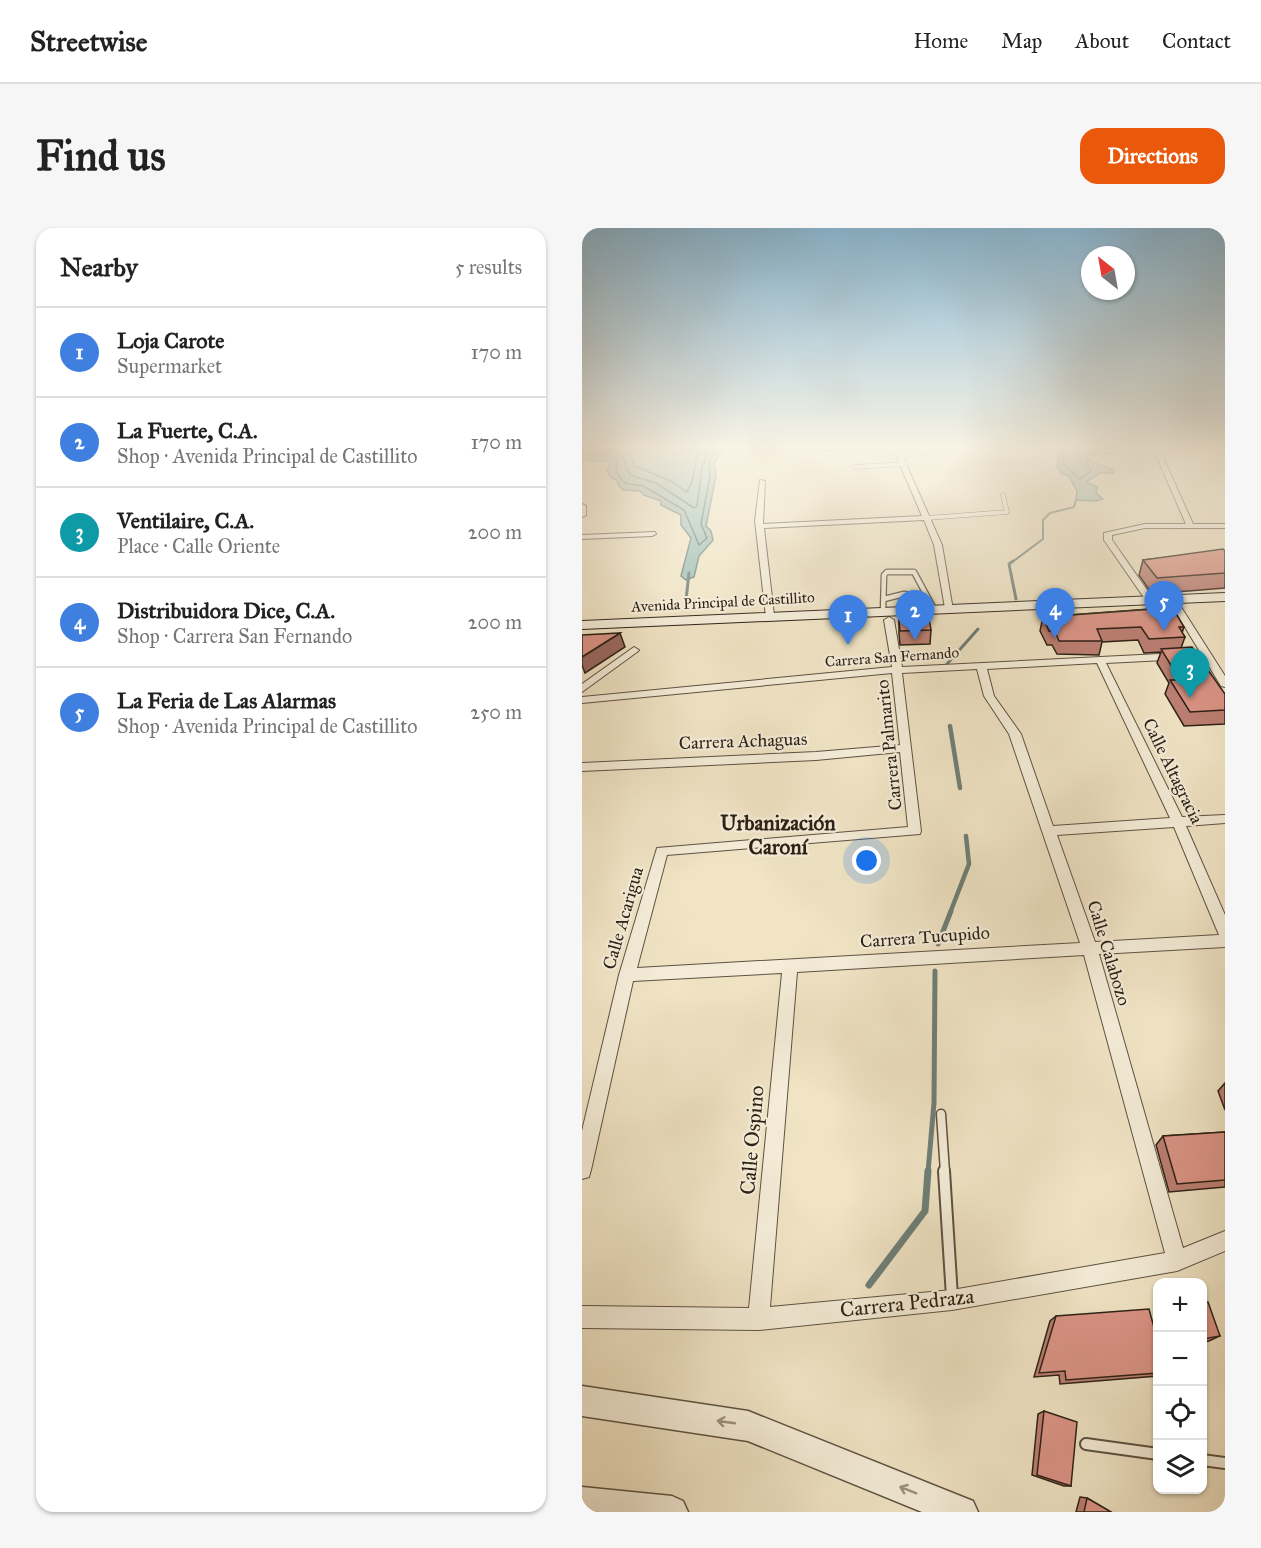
<!DOCTYPE html>
<html lang="en">
<head>
<meta charset="utf-8">
<style>
  :root { --surface:#fff; --page:#f6f6f6; --text:#222; --muted:#767676; --line:#e0e0e0; --accent:#ea580c }
  body { margin:0; font-family:"IM FELL Great Primer",serif; background:var(--page); color:var(--text) }
  .controls { position:absolute; right:18px; bottom:18px; display:grid; overflow:hidden; border-radius:12px; box-shadow:0 2px 4px #0004 }
  .controls button { width:54px; height:54px; display:grid; place-items:center; padding:0; border:0; border-bottom:2px solid var(--line); background:var(--surface); color:var(--text); font:30px sans-serif }
  .compass { position:absolute; left:499px; top:18px; width:54px; height:54px; border-radius:50%; background:var(--surface); box-shadow:0 2px 4px #0004; rotate:329deg }
  .you { position:absolute; left:285px; top:633px; width:21px; height:21px; margin:-15px; border:4px solid #fff; border-radius:50%; background:#1a73e8; box-shadow:0 0 0 9px #1a73e833 }
  .badge { display:grid; place-items:center; width:39px; height:39px; border-radius:50%; background:var(--accent); color:#fff; font-size:20px; font-weight:700 }
  .pin { position:absolute; translate:-50% -50px; filter:drop-shadow(0 2px 3px #0008) }
  .pin::after { content:''; position:absolute; top:32px; width:21px; height:18px; background:inherit; clip-path:polygon(0 0,100% 0,50% 100%) }
  .list { margin:0; padding:0; list-style:none }
  h2 { display:flex; justify-content:space-between; align-items:center; height:78px; margin:0; padding:0 24px; font-size:26px }
  h2 small { font-size:20px; font-weight:400; color:var(--muted) }
  .list li { display:grid; grid-template-columns:39px 1fr auto; gap:18px; align-items:center; box-sizing:border-box; height:90px; padding:0 24px; border-top:2px solid var(--line) }
  .list b { display:block; font-size:22px; white-space:nowrap }
  .list p { margin:0; font-size:20px; white-space:nowrap; color:var(--muted) }
  .list em { font-size:20px; font-style:normal; color:var(--muted) }
  .icon { flex:none; width:33px; height:33px; fill:none; stroke:currentColor; stroke-width:2; stroke-linecap:round; stroke-linejoin:round }
  .map { position:relative; flex:none; width:643px; height:1284px; overflow:hidden; border-radius:18px }
  header { display:flex; align-items:center; gap:36px; box-sizing:border-box; height:84px; padding:0 30px; background:var(--surface); border-bottom:2px solid var(--line) }
  header strong { font-size:28px }
  nav { display:flex; gap:33px; margin-inline-start:auto; font-size:21px }
  .intro { display:flex; align-items:center; justify-content:space-between; box-sizing:border-box; height:144px; padding:0 36px }
  h1 { margin:0; font-size:42px }
  .button { padding:15px 27px; border-radius:18px; background:var(--accent); color:#fff; font-size:21px; font-weight:700 }
  main { display:flex; gap:36px; padding:0 36px }
  aside { flex:1; background:var(--surface); border-radius:18px; box-shadow:0 2px 4px #0004 }
  .map>svg:first-child { display:block }
  .water { fill:#9abeb8; stroke:#6e7f77; stroke-width:1.5 }
  .lines { fill:none; stroke-linecap:round; stroke-linejoin:round }
  .shore { stroke:#637067; stroke-width:1.5 }
  .stream-far4 { stroke:#6e7f77; stroke-width:2 }
  .stream-far3 { stroke:#6e7f77; stroke-width:3 }
  .stream-far2 { stroke:#6e7f77; stroke-width:4.5 }
  .stream-far1 { stroke:#6e7f77; stroke-width:5 }
  .stream { stroke:#6e7f77; stroke-width:7 }
  .service-far3-casing { stroke:#5d5242; stroke-width:5 }
  .service-far2-casing { stroke:#5d5242; stroke-width:7 }
  .service-far1-casing { stroke:#5d5242; stroke-width:11 }
  .service-casing { stroke:#5d5242; stroke-width:14 }
  .minor-casing { stroke:#5d5242; stroke-width:2 }
  .tertiary-casing { stroke:#5d5242; stroke-width:3 }
  .secondary-casing { stroke:#2c2116; stroke-width:2 }
  .service-far3 { stroke:#f5edd9; stroke-width:4 }
  .service-far2 { stroke:#f5edd9; stroke-width:4.5 }
  .service-far1 { stroke:#f5edd9; stroke-width:8 }
  .service { stroke:#f5edd9; stroke-width:10 }
  .minor { fill:#f5edd9; fill-rule:evenodd }
  .tertiary { fill:#f5edd9; fill-rule:evenodd }
  .secondary { fill:#f5edd9; fill-rule:evenodd }
  .wall { fill:#bc7f73; stroke:#2c2116; stroke-width:1.5 }
  .shaded-wall { fill:#99685e; stroke:#2c2116; stroke-width:1.5 }
  .building { fill:#db9486; stroke:#2c2116; stroke-width:1.5 }
  .oneway { stroke:#9b9181 }
  .labels { text-anchor:middle; dominant-baseline:central; stroke-width:4.5; stroke-linejoin:round; paint-order:stroke }
  .far-street-label { font-size:15px; fill:#2c2116; stroke:#f5edd9 }
  .street-label { font-size:18px; fill:#2c2116; stroke:#f5edd9 }
  .quarter-label { font-size:21px; font-weight:bold; fill:#2c2116; stroke:#f5edd9 }
  .near-street-label { font-size:21px; fill:#2c2116; stroke:#f5edd9 }
</style>
</head>
<body>
<header>
<strong>Streetwise</strong>
<nav><a>Home</a><a>Map</a><a>About</a><a>Contact</a></nav>
</header>
<div class="intro"><h1>Find us</h1><a class="button">Directions</a></div>
<main>
<aside>
<h2>Nearby<small>5 results</small></h2>
<ul class="list">
<li><span class="badge" style="background:#3f7fe0">1</span><div><b>Loja Carote</b><p>Supermarket</p></div><em>170 m</em></li>
<li><span class="badge" style="background:#3f7fe0">2</span><div><b>La Fuerte, C.A.</b><p>Shop · Avenida Principal de Castillito</p></div><em>170 m</em></li>
<li><span class="badge" style="background:#0f9aa8">3</span><div><b>Ventilaire, C.A.</b><p>Place · Calle Oriente</p></div><em>200 m</em></li>
<li><span class="badge" style="background:#3f7fe0">4</span><div><b>Distribuidora Dice, C.A.</b><p>Shop · Carrera San Fernando</p></div><em>200 m</em></li>
<li><span class="badge" style="background:#3f7fe0">5</span><div><b>La Feria de Las Alarmas</b><p>Shop · Avenida Principal de Castillito</p></div><em>250 m</em></li>
</ul>
</aside>
<div class="map">
<svg width="643" height="1284" viewBox="0 0 643 1284">
  <rect width="100%" height="100%" fill="#f0e4c5"/>
  <filter id="stains"><feTurbulence type="fractalNoise" baseFrequency=".00333" numOctaves="4"/><feColorMatrix values="0 0 0 0 .2 0 0 0 0 .09 0 0 0 0 .02 0 0 0 .5 -.17"/></filter>
  <radialGradient id="worn" r=".72"><stop offset=".6" stop-color="#630" stop-opacity="0"/><stop offset="1" stop-color="#630" stop-opacity=".3"/></radialGradient>
  <path class="water" d="M0 218H141L142 220 132 235 134 248 124 298 129 303 131 312 117 328 112 349 104 352 99 348 109 310 99 297V287L79 277V273L62 267 58 263 41 262 37 258 35 252 29 250 25 242 29 234 0 232Z
    M474 218H543L529 225 515 226 508 233 532 242V245H518L504 254 515 259 514 265 521 271 514 273 494 272 495 263 486 247 480 246 475 238 477 229Z"/>
  <g class="lines">
    <path class="shore" d="M44 218 53 238 89 253 105 264 110 254 117 218
      M480 218 482 237 498 251 509 243 504 234 507 227 525 218
      M0 219 34 222 41 230 48 247 74 255 112 280 115 278 120 239 128 218
      M0 226 31 229 35 234 34 244 43 255 61 258 102 282 117 317 125 310 119 296 128 248 127 234 136 218"/>
    <path class="stream-far4" d="M429 335 461 311V292L468 285 492 279 494 272"/>
    <path class="stream-far3" d="M431 333 427 336 434 371
      M103 381 107 345
      M365 436 396 401"/>
    <path class="stream-far2" d="M368 498 378 560
      M368 685 387 636 384 608"/>
    <path class="stream-far1" d="M356 716 369 683
      M346 944 352 875 353 743"/>
    <path class="stream" d="M287 1057 343 983 346 943"/>
    <g class="service-far3-casing">
      <path id="service-far3" d="M243 225 317 222
        M320 229 376 218
        M273 239 323 236
        M345 290 425 284 421 267"/>
    </g>
    <g class="service-far2-casing">
      <path id="service-far2" d="M302 371 322 366 346 370
        M301 383 302 347 305 344H332L352 381"/>
    </g>
    <g class="service-far1-casing">
      <path id="service-far1" d="M359 886 363 944"/>
    </g>
    <g class="service-casing">
      <path id="service" d="M362 943 370 1069
        M504 1216 576 1226
        M620 1232 643 1235"/>
    </g>
    <g class="minor-casing">
      <path id="minor" d="M310 218H316L360 317 371 382 363 380 352 317 342 292 182 300 192 387 184 389 173 293 178 252 183 253 181 296 340 288Z
        M570 218H576L611 296H643V300H563L530 307V312L572 372 568 375 565 374 522 312V305L563 296H604Z
        M0 276 4 278V287L0 289Z
        M73 304 74 306 70 308 0 311V307Z
        M590 368 594 371 643 448V459L639 458 622 430 524 435 600 589 643 587V595L604 598 643 687V719L517 726 601 1020 643 1003V1023L595 1043 370 1082 177 1102 0 1100V1078L167 1080 200 745 51 753 9 942 7 949 0 951V903L37 747 75 620 326 599 318 524 234 532 0 543V535L234 524 318 517 310 445 0 475V469L310 439 302 392 307 389 312 392 320 439 618 424 586 371ZM515 435 588 590 471 598 439 506 412 468 405 441ZM395 441 402 468 427 506 498 715 55 740 85 627 338 606 339 603 320 445ZM592 599 637 707 513 714 475 607ZM502 727 583 1025 370 1062 188 1079 215 744Z
        M52 419 57 422 55 424 0 464V456Z"/>
    </g>
    <g class="tertiary-casing">
      <path id="tertiary" d="M0 1158 166 1183 391 1273 396 1284H340L166 1213 0 1188Z
        M0 1259 90 1268 101 1273 106 1284H0Z"/>
    </g>
    <g class="secondary-casing">
      <path id="secondary" d="M643 365V373L0 401V393Z"/>
    </g>
    <use href="#service-far3" class="service-far3"/>
    <use href="#service-far2" class="service-far2"/>
    <use href="#service-far1" class="service-far1"/>
    <use href="#service" class="service"/>
    <use href="#minor" class="minor"/>
    <use href="#tertiary" class="tertiary"/>
    <use href="#secondary" class="secondary"/>
  </g>
  <path class="wall" d="M643 323V360L570 366 557 347 561 332Z
    M569 378 602 399 600 405 603 409 599 420 643 466V496L602 498 583 466 587 455 575 435 579 424 562 425 556 412 520 414 517 427 475 426 470 417H465L458 403 461 389 568 381Z
    M317 392 349 402 348 416 318 417 317 406Z
    M643 855V882L636 863Z
    M643 904V959L587 964 574 917 581 908Z
    M621 1075 638 1108 627 1113 621 1114Z
    M474 1088 576 1114V1148L478 1156 477 1147 452 1149 468 1093Z
    M462 1183 489 1258H482L450 1247 456 1186Z
    M498 1269 505 1270 529 1284H494Z"/>
  <path class="shaded-wall" d="M38 405 43 419 3 445 0 437V429Z"/>
  <path class="building" d="M641 321 643 323V345L575 350 561 332Z
    M589 377 602 399H597L603 409 567 411 559 399 515 401 520 413H477L473 403H467L461 389 571 381 569 378Z
    M347 390 349 402 318 403 317 392Z
    M38 405 0 429V407Z
    M610 419 643 466V482L608 484 588 452H598L579 421Z
    M643 904V952L595 956 581 908Z
    M626 1074 638 1108 621 1111V1075Z
    M567 1081 576 1114V1145L484 1152 483 1143 457 1145 474 1088Z
    M462 1183 495 1194 489 1258 455 1247Z
    M505 1270 529 1284H502Z"/>
  <defs><path id="oneway-shaft" d="M-6 0H5M1.5-3L5.5 0L1.5 3" fill="none" stroke-width="1.6" stroke-linecap="round" stroke-linejoin="round" transform="scale(1.5)"/></defs>
  <g class="oneway">
    <use href="#oneway-shaft" transform="translate(144 1194) rotate(-172)"/>
    <use href="#oneway-shaft" transform="translate(326 1262) rotate(-158)"/>
  </g>
  <linearGradient id="sky" x2="0" y2="1"><stop stop-color="#89b8d5"/><stop offset="0.55" stop-color="#f8f3e5"/><stop offset="1" stop-color="#f8f3e5" stop-opacity="0"/></linearGradient>
  <rect width="643" height="398" fill="url(#sky)"/>
  <g class="labels">
    <g class="far-street-label">
      <text transform="translate(141 374) rotate(-3)">Avenida Principal de Castillito</text>
      <text transform="translate(310 429) rotate(-4)">Carrera San Fernando</text>
    </g>
    <g class="street-label">
      <text transform="translate(161 513) rotate(-2)">Carrera Achaguas</text>
      <text transform="translate(307 517) rotate(-96)">Carrera Palmarito</text>
      <text transform="translate(591 543) rotate(64)">Calle Altagracia</text>
      <text transform="translate(41 690) rotate(-74)">Calle Acarigua</text>
      <text transform="translate(343 709) rotate(-4)">Carrera Tucupido</text>
      <text transform="translate(527 725) rotate(73)">Calle Calabozo</text>
    </g>
    <g class="quarter-label">
      <text x="196" y="595">Urbanización<tspan x="196" dy="24">Caroní</tspan></text>
    </g>
    <g class="near-street-label">
      <text transform="translate(170 912) rotate(-85)">Calle Ospino</text>
      <text transform="translate(325 1075) rotate(-6)">Carrera Pedraza</text>
    </g>
  </g>
  <rect width="100%" height="100%" filter="url(#stains)"/>
  <rect width="100%" height="100%" fill="url(#worn)"/>
</svg>
<div class="controls">
<button>+</button>
<button>−</button>
<button><svg class="icon" aria-label="locate" viewBox="0 0 24 24"><circle cx="12" cy="12" r="6"/><path d="M12 2v4M12 18v4M2 12h4M18 12h4"/></svg></button>
<button><svg class="icon" aria-label="layers" viewBox="0 0 24 24"><path d="M12 4l9 5-9 5-9-5zM3 14l9 5 9-5"/></svg></button>
</div>
<svg class="compass" viewBox="-18 -18 36 36"><path d="M0-13l5 13h-10z" fill="#e53935"/><path d="M0 13l5-13h-10z" fill="#767676"/></svg>
<div class="you"></div>
<div class="pin badge" style="left:266px;top:417px;background:#3f7fe0">1</div>
<div class="pin badge" style="left:333px;top:412px;background:#3f7fe0">2</div>
<div class="pin badge" style="left:608px;top:470px;background:#0f9aa8">3</div>
<div class="pin badge" style="left:473px;top:410px;background:#3f7fe0">4</div>
<div class="pin badge" style="left:582px;top:403px;background:#3f7fe0">5</div>
</div>
</main>
</body>
</html>
